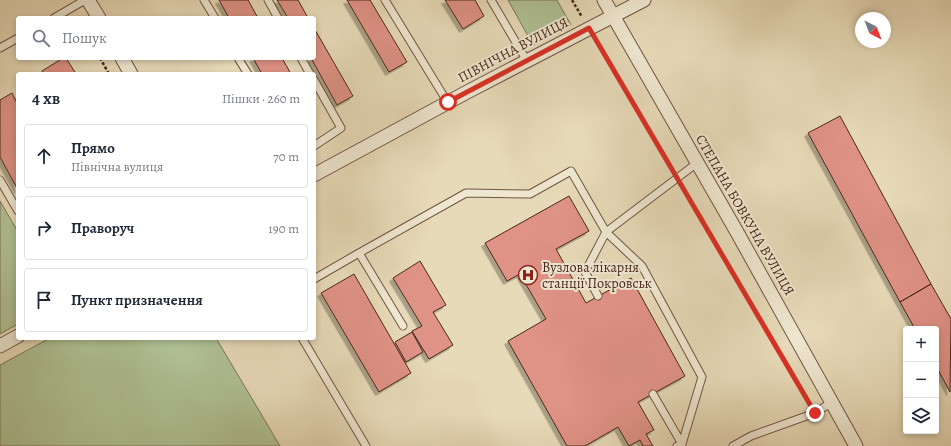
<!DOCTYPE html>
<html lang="uk">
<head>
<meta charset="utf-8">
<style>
  :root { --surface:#fff; --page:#f6f6f7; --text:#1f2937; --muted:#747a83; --line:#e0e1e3 }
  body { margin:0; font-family:Alegreya,serif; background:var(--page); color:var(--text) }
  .controls { position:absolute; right:12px; bottom:12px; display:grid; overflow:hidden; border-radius:4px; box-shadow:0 2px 6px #0003 }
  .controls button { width:36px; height:36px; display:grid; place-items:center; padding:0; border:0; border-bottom:1px solid var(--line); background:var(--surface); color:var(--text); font:20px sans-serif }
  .compass { position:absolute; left:855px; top:12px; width:36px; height:36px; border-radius:50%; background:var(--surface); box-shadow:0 2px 6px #0003; rotate:138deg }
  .stop { position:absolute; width:12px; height:12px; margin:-9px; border:3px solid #d93025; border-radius:50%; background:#fff }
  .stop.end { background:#d93025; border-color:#fff; box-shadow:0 1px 4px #0008 }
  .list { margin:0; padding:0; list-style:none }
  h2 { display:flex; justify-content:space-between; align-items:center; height:52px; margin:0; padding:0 16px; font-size:17px }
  h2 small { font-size:13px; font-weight:400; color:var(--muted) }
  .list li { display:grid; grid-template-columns:26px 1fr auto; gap:12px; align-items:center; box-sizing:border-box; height:64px; margin:0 8px 8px; padding:0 8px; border:1px solid var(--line); border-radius:4px }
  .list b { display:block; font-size:15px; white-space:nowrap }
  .list p { margin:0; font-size:13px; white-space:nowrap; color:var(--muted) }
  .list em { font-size:13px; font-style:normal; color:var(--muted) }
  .icon { flex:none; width:22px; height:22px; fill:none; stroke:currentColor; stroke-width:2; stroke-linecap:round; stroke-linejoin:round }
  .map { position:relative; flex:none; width:951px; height:446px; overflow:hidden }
  .search { position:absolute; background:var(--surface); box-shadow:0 2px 6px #0003; left:16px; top:16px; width:300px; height:44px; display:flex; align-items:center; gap:10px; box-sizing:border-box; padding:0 14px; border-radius:4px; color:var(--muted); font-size:15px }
  .panel { position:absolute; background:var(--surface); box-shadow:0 2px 6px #0003; left:16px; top:72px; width:300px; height:268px; border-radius:4px }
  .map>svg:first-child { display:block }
  .green { fill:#afc194; stroke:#7c7456 }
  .building { fill:#df9286; stroke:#492719; filter:url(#shadow) }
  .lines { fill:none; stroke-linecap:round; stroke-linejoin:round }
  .lane-casing { stroke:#705441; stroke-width:9 }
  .street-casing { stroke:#705441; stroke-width:15 }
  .path { stroke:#492719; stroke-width:2.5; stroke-dasharray:3 2; stroke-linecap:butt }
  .lane { stroke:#efe7d1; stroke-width:7 }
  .street { stroke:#efe7d1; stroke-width:13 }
  .route { stroke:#d93025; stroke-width:5 }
  .labels { text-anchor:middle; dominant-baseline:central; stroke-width:4; stroke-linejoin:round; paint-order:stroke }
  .street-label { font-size:14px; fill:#492719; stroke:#efe7d1 }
  .poi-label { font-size:14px; fill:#492719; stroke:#efe7d1; text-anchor:start }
</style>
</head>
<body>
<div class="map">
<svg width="951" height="446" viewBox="0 0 951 446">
  <defs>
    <filter id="shadow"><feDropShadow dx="-3.5" dy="3.5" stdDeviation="0" flood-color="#0004"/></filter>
  </defs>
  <rect width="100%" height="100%" fill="#e7dab8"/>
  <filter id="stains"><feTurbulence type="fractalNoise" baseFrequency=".005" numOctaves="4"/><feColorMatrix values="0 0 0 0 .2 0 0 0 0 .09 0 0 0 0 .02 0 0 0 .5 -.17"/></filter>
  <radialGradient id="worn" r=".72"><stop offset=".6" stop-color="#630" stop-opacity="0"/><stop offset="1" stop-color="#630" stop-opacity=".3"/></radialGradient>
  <path class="green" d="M508 0H557L571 25 533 45Z
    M0 201 18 232V324L0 334Z
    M50 338H216L280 446H0V365Z"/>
  <path class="building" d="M219 0H248L258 18H229Z
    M277 0H298L308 18H288Z
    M347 0H370L407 62 389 72Z
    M445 0H475L484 16 463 29Z
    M314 28 353 96 337 105 311 58H314Z
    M63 58H66L76 74H44L42 71Z
    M253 58H282L291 74H262Z
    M12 93 18 105V190L0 157V100Z
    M840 116 931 284 900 302 808 133Z
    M569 196 589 231 556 249 586 303 631 278 685 376 638 402 654 430 646 434 653 446H643L640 440 629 446 618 427 585 446H567L508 341 546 319 520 274 507 281 485 243Z
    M420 261 446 305 433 312 453 345 429 359 412 331 422 326 393 278Z
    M354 274 411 373 379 392 321 293Z
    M931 284 951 319 950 392 936 366V329H915L900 302Z
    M412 332 423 352 406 362 395 342Z"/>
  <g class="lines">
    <g class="lane-casing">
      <path id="lane" d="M204 0 215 18
        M268 0 278 18
        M385 0 448 103
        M491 0 527 61
        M54 18 85 0
        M0 48 18 38
        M238 58 248 74
        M301 58 310 74
        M314 80 341 128 314 146
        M0 180 18 211
        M359 253 466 193 530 194 571 171 606 232 585 272 598 296
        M314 279 359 253 403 326
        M302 338 366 446
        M653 394 682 444 677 446
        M682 444 702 377 642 266 606 232 697 163
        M733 446 751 436 815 413 832 402"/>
    </g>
    <g class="street-casing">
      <path id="street" d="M88 0 99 18
        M604 0 738 234 856 446
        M122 58 131 74
        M314 175 469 91 644 0
        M0 346 18 336"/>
    </g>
    <path class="path" d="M572 0 582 17
      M596 40 672 169
      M100 58 109 74
      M682 187 810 403"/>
    <use href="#lane" class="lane"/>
    <use href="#street" class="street"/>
  </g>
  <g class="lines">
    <path class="route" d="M448 102 589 28 815 413"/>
  </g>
  <defs>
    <g id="hospital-ring" transform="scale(1)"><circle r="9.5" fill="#efe7d1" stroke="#8f2418" stroke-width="1.5"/><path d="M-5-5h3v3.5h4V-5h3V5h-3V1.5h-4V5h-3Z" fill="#8f2418"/></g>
  </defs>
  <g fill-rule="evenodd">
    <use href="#hospital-ring" x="528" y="275"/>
  </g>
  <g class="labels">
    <g class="street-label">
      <text transform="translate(513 50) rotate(-28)">ПІВНІЧНА ВУЛИЦЯ</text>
      <text transform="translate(745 215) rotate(60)">СТЕПАНА БОВКУНА ВУЛИЦЯ</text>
    </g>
    <g class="poi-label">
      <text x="542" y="267">Вузлова лікарня<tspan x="542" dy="16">станції Покровськ</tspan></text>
    </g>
  </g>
  <rect width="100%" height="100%" filter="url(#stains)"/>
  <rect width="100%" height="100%" fill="url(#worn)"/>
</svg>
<div class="controls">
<button>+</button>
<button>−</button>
<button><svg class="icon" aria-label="layers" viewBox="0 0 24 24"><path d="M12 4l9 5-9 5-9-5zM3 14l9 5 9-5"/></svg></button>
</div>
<svg class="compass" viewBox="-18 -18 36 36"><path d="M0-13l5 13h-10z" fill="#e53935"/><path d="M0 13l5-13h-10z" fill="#747a83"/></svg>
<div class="stop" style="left:448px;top:102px"></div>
<div class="stop end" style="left:815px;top:413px"></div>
<div class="search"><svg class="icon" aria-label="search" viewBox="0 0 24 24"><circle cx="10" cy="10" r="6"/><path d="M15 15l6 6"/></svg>Пошук</div>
<section class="panel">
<h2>4 хв<small>Пішки · 260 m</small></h2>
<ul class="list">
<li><svg class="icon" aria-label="ahead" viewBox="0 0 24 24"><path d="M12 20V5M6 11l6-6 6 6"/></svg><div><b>Прямо</b><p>Північна вулиця</p></div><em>70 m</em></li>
<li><svg class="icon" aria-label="right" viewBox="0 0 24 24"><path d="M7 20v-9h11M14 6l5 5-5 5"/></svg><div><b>Праворуч</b></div><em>190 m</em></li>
<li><svg class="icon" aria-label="arrive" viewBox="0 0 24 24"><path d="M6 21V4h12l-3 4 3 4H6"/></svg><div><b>Пункт призначення</b></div></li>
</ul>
</section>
</div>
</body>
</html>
